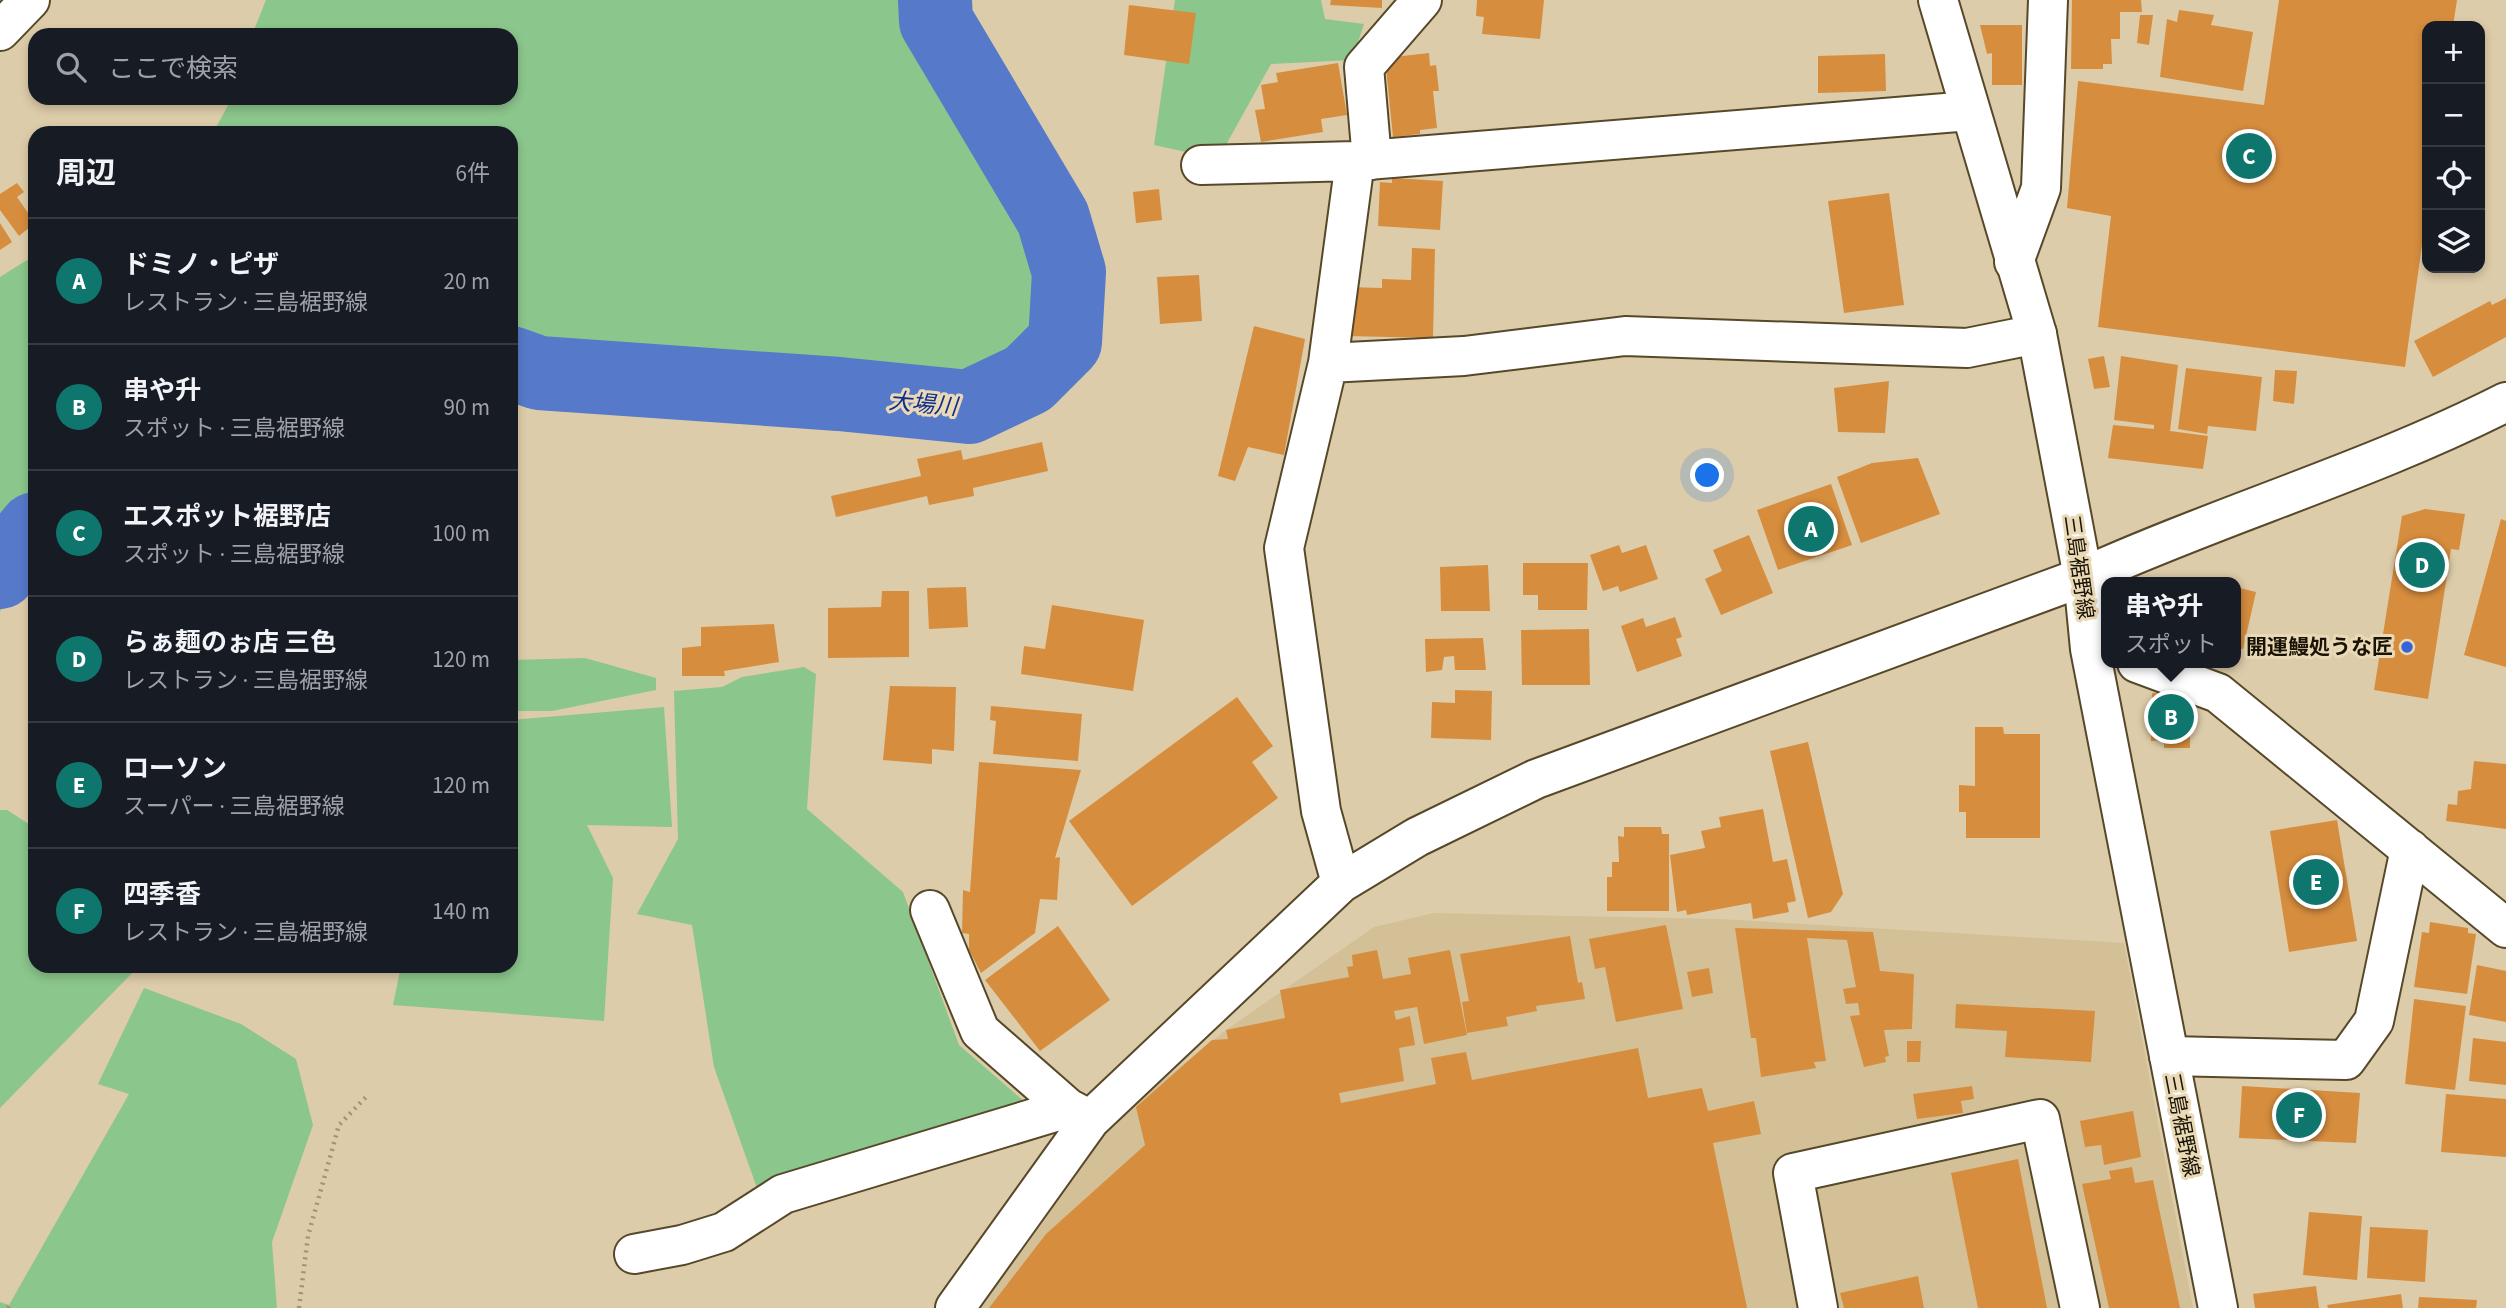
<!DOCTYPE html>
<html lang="ja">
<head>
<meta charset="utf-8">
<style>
  :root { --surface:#171b24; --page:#20242c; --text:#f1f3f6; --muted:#9ea1a6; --line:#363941; --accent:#0f766e }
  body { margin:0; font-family:"Source Sans 3","Noto Sans JP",sans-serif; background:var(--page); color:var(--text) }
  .controls { position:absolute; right:21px; top:21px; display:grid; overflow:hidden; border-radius:14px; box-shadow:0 4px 10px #0003 }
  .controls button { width:63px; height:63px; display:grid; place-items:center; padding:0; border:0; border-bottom:2px solid var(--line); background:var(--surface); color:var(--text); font:35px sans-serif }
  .you { position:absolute; left:1708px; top:476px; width:24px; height:24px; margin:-18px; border:5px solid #fff; border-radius:50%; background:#1a73e8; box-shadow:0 0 0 10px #1a73e833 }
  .badge { display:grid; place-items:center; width:46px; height:46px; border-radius:50%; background:var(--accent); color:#fff; font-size:23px; font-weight:700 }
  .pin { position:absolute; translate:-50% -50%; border:4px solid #fff; box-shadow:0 2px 7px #0006 }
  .popup { position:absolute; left:2101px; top:577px; width:140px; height:91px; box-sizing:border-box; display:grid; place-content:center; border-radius:14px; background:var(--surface); filter:drop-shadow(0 2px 5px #0005); font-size:23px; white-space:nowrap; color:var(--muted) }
  .popup b { font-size:26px; color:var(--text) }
  .popup::after { content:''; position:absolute; left:50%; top:100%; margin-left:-14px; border:14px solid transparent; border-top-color:var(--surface) }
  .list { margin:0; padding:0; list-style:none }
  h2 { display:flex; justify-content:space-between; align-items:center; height:91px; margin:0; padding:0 28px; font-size:30px }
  h2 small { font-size:23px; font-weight:400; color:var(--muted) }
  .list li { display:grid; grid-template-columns:46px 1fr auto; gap:21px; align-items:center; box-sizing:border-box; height:126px; padding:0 28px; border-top:2px solid var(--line) }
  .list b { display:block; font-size:26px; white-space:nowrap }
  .list p { margin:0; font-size:23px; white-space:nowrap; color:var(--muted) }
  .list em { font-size:23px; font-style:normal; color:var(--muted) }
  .icon { flex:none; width:38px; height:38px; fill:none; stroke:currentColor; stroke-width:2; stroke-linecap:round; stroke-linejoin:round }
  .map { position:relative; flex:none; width:2506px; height:1308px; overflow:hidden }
  .search { position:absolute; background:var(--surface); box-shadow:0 4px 10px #0003; left:28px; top:28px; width:490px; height:77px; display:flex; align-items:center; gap:18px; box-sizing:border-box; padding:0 24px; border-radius:21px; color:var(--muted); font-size:26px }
  .panel { position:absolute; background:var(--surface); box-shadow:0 4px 10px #0003; left:28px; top:126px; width:490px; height:847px; border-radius:21px }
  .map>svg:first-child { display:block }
  .built { fill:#d4c096 }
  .green { fill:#8bc68c }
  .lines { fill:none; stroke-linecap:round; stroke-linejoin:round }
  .river { stroke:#5679c9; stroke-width:74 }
  .building { fill:#d78d3e }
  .minor-casing { stroke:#574829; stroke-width:42 }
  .major-casing { stroke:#574829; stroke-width:42 }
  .path { stroke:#9f9275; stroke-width:4.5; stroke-dasharray:2 5; stroke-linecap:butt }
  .minor { stroke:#fff; stroke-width:38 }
  .major { stroke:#fff; stroke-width:38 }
  .poi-dot { fill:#3764d4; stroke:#ead9b6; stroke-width:2.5 }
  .labels { text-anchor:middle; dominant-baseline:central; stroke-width:6; stroke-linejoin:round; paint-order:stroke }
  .street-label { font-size:21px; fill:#191306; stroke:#ead9b6 }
  .poi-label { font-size:21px; font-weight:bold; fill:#191306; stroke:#ead9b6; text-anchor:end }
  .water-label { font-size:23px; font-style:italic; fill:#0f2e8c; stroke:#ead9b6 }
</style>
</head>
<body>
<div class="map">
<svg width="2506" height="1308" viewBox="0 0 2506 1308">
  <rect width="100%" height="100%" fill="#ddcca9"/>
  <path class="built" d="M1434 913 1719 919 2124 943 2193 1308H979L1108 1124 1226 1030 1374 927Z"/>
  <path class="green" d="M266 0H919L918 11 960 66 1037 215 1051 306 1024 350 964 390 646 361 511 334V133H213L232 98H511V35H252Z
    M1175 0H1321L1325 19 1364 24 1352 60 1271 64 1218 159 1154 145Z
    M35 255V540L0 612V277Z
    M585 658 656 678V690L552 711H511V660Z
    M804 667 816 674 807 809 903 892 959 1045 1026 1103 757 1188 714 1067 692 925 637 914 678 839 674 691 722 687 742 677Z
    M664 707 672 827 587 825 613 878 604 1021 393 1005 401 966H511V720Z
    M0 810H7L35 828V966H139L0 1108Z
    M144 988 241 1024 296 1059 313 1125 272 1242 277 1308H0V1302L9 1305 129 1094 98 1084Z"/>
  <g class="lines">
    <path class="river" d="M511 363 539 373 839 394 969 407 1028 379 1065 342 1069 272 1053 218 936 21 935 0
      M0 572 35 529"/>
  </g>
  <path class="building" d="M1331 0H1382V8L1330 5Z
    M1477 0H1544L1540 39 1482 34 1484 17 1476 16Z
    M2072 0H2141L2142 12H2120V39H2111L2112 64H2103V69H2071Z
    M2279 0H2457L2453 26H2427V209L2405 367 2098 327 2111 216 2067 208 2078 81 2264 105Z
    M1129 5 1196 13 1189 64 1124 55Z
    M2179 10 2214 15 2211 25 2253 32 2243 91 2160 77 2167 19 2177 22Z
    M2140 15H2153L2149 45 2137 43Z
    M1980 25H2022V85H1992V53L1987 54Z
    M1429 53 1430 66 1436 65 1439 91H1433L1437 128 1420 130V134L1393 137 1385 58Z
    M1885 54 1886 91 1818 93V56Z
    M1338 63 1347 115 1321 119 1323 132 1261 142 1255 110 1265 109 1261 85 1278 82 1276 73Z
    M1392 178 1443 181 1440 230 1378 226 1380 182 1392 183Z
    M17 183 24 192 17 197 35 223 19 236 0 210V194Z
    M1159 189 1162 220 1136 223 1133 192Z
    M1889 193 1904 305 1844 313 1828 201Z
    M0 223 12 242 0 250Z
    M1412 248 1435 249 1433 338 1346 336 1347 287 1382 288V279L1411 280Z
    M1199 275 1202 321 1160 324 1157 277Z
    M2506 298V337L2433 377 2414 341 2490 301 2492 305Z
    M1254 326 1305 339 1284 455 1248 447 1235 481 1218 476Z
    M2104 356 2110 387 2094 389 2088 359Z
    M2121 356 2178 365 2170 431 2208 436 2203 469 2108 458 2113 425 2154 429V425L2114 420Z
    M2186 368 2262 377 2256 431 2208 426 2207 434 2178 429Z
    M2275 370 2297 371 2294 404 2273 401Z
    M1889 381 1885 433 1838 432 1834 388Z
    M1042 442 1048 471 973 488 974 496 929 505 927 496 836 517 831 496 921 476 917 459 961 450 963 460Z
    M1918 458 1940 514 1861 543 1837 477 1872 463Z
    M1831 484 1852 545 1778 570 1757 510Z
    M2425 509 2465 514 2459 550 2451 549 2428 699 2374 690 2402 516Z
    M2501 519 2506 521V667L2464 655Z
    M1749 535 1773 593 1721 615 1705 579 1722 571 1713 550Z
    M1619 545 1622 553 1646 545 1658 579 1620 592 1618 586 1603 591 1590 555Z
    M1523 563H1588L1587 610H1538V595H1523Z
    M1488 565 1490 611H1441L1440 567Z
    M966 587 968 627 929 629 927 588Z
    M2236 587 2256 592 2243 649 2236 648Z
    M882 591H909V657L828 658V608L881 607Z
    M1052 605 1144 620 1133 691 1021 674 1024 646 1045 649Z
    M1675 617 1682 637 1676 639 1682 656 1637 672 1621 626 1643 618 1646 627Z
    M774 624 779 662 724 671 725 676H682V648L701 646V627Z
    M1589 629 1590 685H1522L1521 630Z
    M1483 638 1486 670H1455L1454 656 1444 657 1442 670 1426 672 1425 639Z
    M890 686 956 687 954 751 932 749V764L883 760Z
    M1455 690 1492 691 1491 740 1431 738 1432 702 1455 703Z
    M2152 693 2190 694V748H2164V740L2151 741Z
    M1237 697 1273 746 1252 762 1278 798 1132 906 1069 821Z
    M991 706 1082 714 1078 761 993 754 996 721 990 720Z
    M1975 727H2003L2004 734H2040V838H1966V812H1959V785L1975 786Z
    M1808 742 1843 894 1831 912 1808 918 1770 751Z
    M2474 761 2506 764V829L2446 821 2448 804 2457 805 2458 791 2471 789Z
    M979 762 1081 770 1055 858 1060 857 1057 900 1040 899 1035 933 981 973 969 950V934L962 933 963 890 970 892Z
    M1763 809 1773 862 1787 859 1796 901 1787 903 1789 912 1753 919 1751 903 1687 915 1686 910 1677 912 1670 855 1705 848 1701 831 1721 827 1719 817Z
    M2337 820 2357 941 2289 952 2270 831Z
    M1624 827H1661L1662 834H1669V911H1607V877H1612V862H1619L1618 836 1624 837Z
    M2430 922 2468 928V933L2476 934 2467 994 2414 987 2422 932 2429 933Z
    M1666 925 1683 1009 1616 1022 1605 967 1595 969 1589 939Z
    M1058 926 1110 1000 1040 1051 985 980Z
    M1735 928 1873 932 1880 971 1914 974 1912 1029 1884 1030 1889 1056 1885 1057 1886 1062 1864 1067 1850 1016 1860 1015 1858 1003 1846 1004 1843 989 1856 987 1847 940 1807 938 1826 1061 1814 1062 1816 1068 1761 1077 1756 1038H1751Z
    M1570 936 1578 983 1582 982 1585 999 1536 1006 1537 1011 1506 1017 1508 1026 1467 1033 1462 1002 1469 1001 1460 954Z
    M1377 950 1383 979 1411 974 1408 958 1450 950 1467 1035 1424 1044 1417 1007 1394 1011 1396 1020 1410 1016 1415 1045 1399 1048 1404 1081 1339 1093 1341 1103 1436 1084 1431 1058 1466 1052 1472 1080 1638 1048 1648 1098 1702 1088 1708 1111 1754 1101 1761 1134 1713 1143 1747 1308H989L1046 1234 1145 1145 1136 1107 1212 1040 1228 1039 1226 1030 1285 1018 1280 990 1349 977 1347 967 1353 966 1352 955Z
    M2477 965 2506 971V1022L2469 1015Z
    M1709 968 1713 993 1692 997 1687 972Z
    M2414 999 2466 1006 2455 1090 2405 1084Z
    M1956 1004 2095 1011 2091 1062 2005 1057 2007 1031 1955 1028Z
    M2473 1038 2506 1042V1085L2469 1081Z
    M1907 1041H1921L1920 1062H1907Z
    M1972 1086 1974 1099 1961 1101 1963 1113 1917 1119 1913 1094Z
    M2242 1086 2360 1093 2356 1143 2239 1138Z
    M2446 1094 2506 1099V1157L2441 1152Z
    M2133 1111 2141 1157 2104 1165 2101 1145 2085 1147 2080 1121Z
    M2018 1159 2047 1308H1978L1951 1173Z
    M2132 1167 2135 1183 2153 1180 2180 1308H2109L2082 1184 2111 1179 2109 1171Z
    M2309 1212 2362 1216 2357 1280 2303 1275Z
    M2370 1227 2428 1230 2425 1282 2367 1278Z
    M1918 1276 1924 1308H1844L1840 1293Z
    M2316 1286 2319 1308H2255L2253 1294Z
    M2401 1294 2403 1308H2328L2327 1305Z
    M2419 1297 2477 1300 2476 1308H2418Z"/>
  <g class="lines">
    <g class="minor-casing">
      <path id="minor" d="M0 31 30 0
        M1372 160 1364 67 1422 0
        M1201 165 1355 161 1970 111
        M2014 262 2041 188 2048 0
        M1328 363 1464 356 1625 336 1967 348 2037 334
        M2137 663 2218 693 2506 928
        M1341 883 1321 811 1284 548 1328 363 1355 161
        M930 910 980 1031 1068 1108 1085 1117
        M2169 1056 2346 1060 2374 1021 2410 849
        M634 1254 682 1245 724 1232 783 1194 1068 1108
        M955 1308 1090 1120 1341 883 1417 837 1536 779 2083 577C2222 514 2370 471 2506 402
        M1818 1308 1793 1173 2040 1119 2080 1308"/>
    </g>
    <g class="major-casing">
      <path id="major" d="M1938 0 2037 334 2083 577 2090 649 2218 1308"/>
    </g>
    <path class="path" d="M8 1308 9 1306
      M299 1308 308 1236 339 1125 367 1096"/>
    <use href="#minor" class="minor"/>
    <use href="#major" class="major"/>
  </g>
  <circle class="poi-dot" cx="2407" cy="647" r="7"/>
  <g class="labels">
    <g class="street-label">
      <text transform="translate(2079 567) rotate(82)">三島裾野線</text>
      <text transform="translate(2182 1125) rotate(79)">三島裾野線</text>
    </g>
    <g class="poi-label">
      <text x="2393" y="647">開運鰻処うな匠</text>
    </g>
    <g class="water-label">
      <text transform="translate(923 404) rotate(5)">大場川</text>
    </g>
  </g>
</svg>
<div class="controls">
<button>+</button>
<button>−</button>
<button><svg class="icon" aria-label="locate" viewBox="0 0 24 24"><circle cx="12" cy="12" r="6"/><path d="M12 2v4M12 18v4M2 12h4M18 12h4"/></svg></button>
<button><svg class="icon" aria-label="layers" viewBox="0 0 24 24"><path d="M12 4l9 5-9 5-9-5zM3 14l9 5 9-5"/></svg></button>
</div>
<div class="you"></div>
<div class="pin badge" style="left:1811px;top:529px">A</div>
<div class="pin badge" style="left:2171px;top:717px">B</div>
<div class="popup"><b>串や升</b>スポット</div>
<div class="pin badge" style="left:2249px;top:156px">C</div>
<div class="pin badge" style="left:2422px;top:565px">D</div>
<div class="pin badge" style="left:2316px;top:882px">E</div>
<div class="pin badge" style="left:2299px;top:1115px">F</div>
<div class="search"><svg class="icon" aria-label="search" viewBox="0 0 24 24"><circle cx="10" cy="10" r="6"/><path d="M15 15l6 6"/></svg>ここで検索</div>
<section class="panel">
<h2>周辺<small>6件</small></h2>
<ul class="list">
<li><span class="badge">A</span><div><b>ドミノ・ピザ</b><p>レストラン · 三島裾野線</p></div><em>20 m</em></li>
<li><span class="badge">B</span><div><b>串や升</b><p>スポット · 三島裾野線</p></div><em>90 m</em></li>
<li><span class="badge">C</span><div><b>エスポット裾野店</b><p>スポット · 三島裾野線</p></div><em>100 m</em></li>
<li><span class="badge">D</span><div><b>らぁ麺のぉ店 三色</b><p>レストラン · 三島裾野線</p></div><em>120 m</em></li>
<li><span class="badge">E</span><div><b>ローソン</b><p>スーパー · 三島裾野線</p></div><em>120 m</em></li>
<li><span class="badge">F</span><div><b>四季香</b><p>レストラン · 三島裾野線</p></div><em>140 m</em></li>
</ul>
</section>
</div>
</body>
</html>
